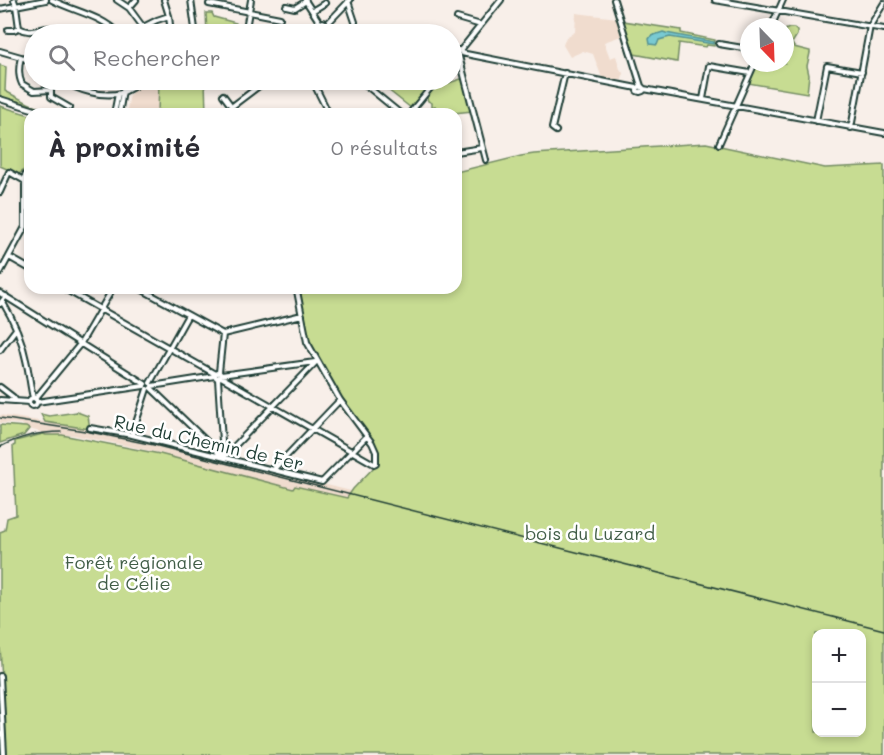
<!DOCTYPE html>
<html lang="fr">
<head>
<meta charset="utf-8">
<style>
  :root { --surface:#fff; --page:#f2f2f3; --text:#2b2b33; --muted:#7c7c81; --line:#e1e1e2 }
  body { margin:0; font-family:Mali,sans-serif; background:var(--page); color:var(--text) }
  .controls { position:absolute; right:18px; bottom:18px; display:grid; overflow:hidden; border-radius:12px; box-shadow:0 3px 9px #0003 }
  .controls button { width:54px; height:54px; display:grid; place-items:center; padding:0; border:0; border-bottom:2px solid var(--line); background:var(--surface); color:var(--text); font:30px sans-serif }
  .compass { position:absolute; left:740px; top:18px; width:54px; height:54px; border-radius:50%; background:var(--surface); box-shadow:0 3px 9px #0003; rotate:157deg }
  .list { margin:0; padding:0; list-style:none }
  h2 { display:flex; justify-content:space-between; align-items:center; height:78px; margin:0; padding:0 24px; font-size:26px }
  h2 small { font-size:20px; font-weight:400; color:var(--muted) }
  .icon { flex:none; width:33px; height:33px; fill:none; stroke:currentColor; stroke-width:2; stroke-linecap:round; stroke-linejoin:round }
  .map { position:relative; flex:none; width:884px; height:755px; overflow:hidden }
  .search { position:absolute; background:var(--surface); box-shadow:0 3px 9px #0003; left:24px; top:24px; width:438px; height:66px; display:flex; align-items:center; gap:15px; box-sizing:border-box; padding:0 21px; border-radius:33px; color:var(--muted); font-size:22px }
  .panel { position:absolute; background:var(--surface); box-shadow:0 3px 9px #0003; left:24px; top:108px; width:438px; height:186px; border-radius:18px }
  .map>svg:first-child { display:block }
  .built { fill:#f0dcce }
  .green { fill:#c7dc92; stroke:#738c63; stroke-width:1.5; fill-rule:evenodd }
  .water { fill:#79cad2; stroke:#559293; stroke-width:1.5 }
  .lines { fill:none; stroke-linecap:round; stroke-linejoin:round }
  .minor-casing { stroke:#1f3d34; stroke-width:8 }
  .minor { stroke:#fff; stroke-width:4 }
  .rail { stroke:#1f3d34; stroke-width:1.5 }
  .labels { text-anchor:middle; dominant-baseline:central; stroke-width:5; stroke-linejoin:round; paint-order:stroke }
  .street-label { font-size:18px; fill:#1f3d34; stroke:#fff }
  .park-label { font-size:18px; fill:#415d47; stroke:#fff }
</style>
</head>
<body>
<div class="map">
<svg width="884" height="755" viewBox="0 0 884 755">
  <rect width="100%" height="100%" fill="#f8efe9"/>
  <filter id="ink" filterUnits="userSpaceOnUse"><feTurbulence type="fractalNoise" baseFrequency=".0167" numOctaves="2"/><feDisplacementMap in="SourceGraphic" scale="12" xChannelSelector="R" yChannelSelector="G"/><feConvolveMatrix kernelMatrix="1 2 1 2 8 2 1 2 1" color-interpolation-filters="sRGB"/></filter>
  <g filter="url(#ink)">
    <path class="built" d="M576 13 617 18 624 35 604 42 610 58 616 56 620 69 623 73 622 80 602 78 593 54 583 51 570 57 563 45 566 37 575 32Z
      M151 80H158V114H126L130 95 133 91Z
      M0 415 84 428 172 447 351 491 355 495 408 513 295 486 294 489 194 464 164 454 124 445 73 435H45L41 432 29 429 21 424 0 423Z"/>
    <path class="green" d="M206 13H212L214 17 236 23 235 34H207Z
      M623 21 681 30V33L715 40 714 46 707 45 706 47 679 43 677 62 634 54Z
      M789 28H794L797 31V35L792 43 794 47 810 51V53L807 66 809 75 807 93 748 83 756 63H785V30Z
      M0 65 6 67 5 91 28 103 46 111 0 97Z
      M464 78 472 111 445 114 446 111 441 109H437L435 106 432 107V103L428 101 426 95 438 80H442L446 84Z
      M159 80H205L206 114H158Z
      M383 80H435L411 108 378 82Z
      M0 106 30 115C30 131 36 168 18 174L0 166Z
      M706 143 825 168 884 165V755H6L0 645V532L5 530 7 518 16 515 13 446 15 445V441L43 434 46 435H62L160 454 293 489 295 486 347 498 353 489 378 463 377 451 337 391 308 341 303 321V309L297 288H456V172L521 156 534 154ZM816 634H862V732H816Z
      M77 412 88 416 90 429 45 422 41 414 49 416Z
      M0 425 26 427 29 429 24 435 0 443Z"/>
    <path class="water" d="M663 32 666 33 714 42 713 44 670 37 659 40 657 45 650 44 649 39 651 36Z"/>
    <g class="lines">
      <g class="minor-casing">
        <path id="minor" d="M14 0 16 6 19 28
          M52 0C75 12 101 15 119 34
          M117 0 129 8 143 27 157 20 169 16
          M164 0 169 16 171 34
          M191 0 195 29 194 34
          M305 0 320 23
          M614 0 641 86
          M715 0 884 29
          M348 1 355 22
          M209 4 280 18
          M286 6 295 8 306 1
          M129 8 136 0
          M0 9 46 0
          M312 11 325 3
          M457 18 481 25
          M327 24 350 0
          M143 27 145 34
          M771 27 783 0
          M328 28 364 34
          M8 30H14L19 28C35 37 41 23 59 30L61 34
          M320 31 318 27 320 24 323 22 327 24
          M105 34 111 27
          M245 34 251 0
          M719 44 749 49
          M0 51 21 57 34 63
          M460 51 501 0
          M452 52H456L459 50 462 53 466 54 637 88 641 86 644 89 884 133
          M459 56 486 160
          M21 57C19 65 18 76 22 84L34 91 51 90
          M452 61 457 55
          M54 80 51 90V97L70 108
          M62 80C77 90 102 98 121 93 129 90 138 84 146 80
          M312 80 329 114
          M364 80 365 84 368 87 401 114
          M637 88V91L640 92 643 91 644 89
          M223 95 232 107
          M0 99 48 114
          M703 99 709 66 750 73
          M414 109 422 114
          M114 114 118 94
          M119 114 125 80
          M222 114 267 80
          M409 114 437 80
          M816 121 827 66 862 72
          M851 128 870 26 884 3
          M556 131 552 128 565 73
          M719 144 755 63
          M456 152 482 148
          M0 192 9 172 25 181
          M9 257 30 269
          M0 273 25 227V176L30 167
          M63 288 215 374 219 372 221 375 218 379 215 376 152 386
          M139 288 223 334 302 315
          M0 293 145 384
          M2 301C13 319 22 339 26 360 29 372 30 385 33 398
          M0 304 6 296
          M0 350 16 329
          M219 372 223 334
          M221 375 315 362
          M221 377 374 464 376 463V452L372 443 340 400 307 342 297 291
          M218 379 223 457
          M150 383 188 315
          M0 387 13 397 16 401
          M151 388 223 457
          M29 402a4 4 0 1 1 8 0a4 4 0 1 1-8 0Z
          M35 399 81 343 113 288
          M0 400 29 402
          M37 402 144 386
          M90 428 132 435 322 482 367 436
          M132 435 147 389
          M224 457 317 361
          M274 469 340 400
          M0 676 4 755"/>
      </g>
      <use href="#minor" class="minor"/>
      <path class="rail" d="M0 418 85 431 154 445 884 630
        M0 447C19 437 39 432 61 432"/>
    </g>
  </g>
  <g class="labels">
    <g class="street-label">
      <text transform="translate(209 442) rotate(13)">Rue du Chemin de Fer</text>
    </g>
    <g class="park-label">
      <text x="590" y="533">bois du Luzard</text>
      <text x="134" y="562">Forêt régionale<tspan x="134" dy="21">de Célie</tspan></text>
    </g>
  </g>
</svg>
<div class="controls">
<button>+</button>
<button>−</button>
</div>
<svg class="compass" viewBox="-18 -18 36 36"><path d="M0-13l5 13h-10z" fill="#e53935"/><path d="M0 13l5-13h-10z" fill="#7c7c81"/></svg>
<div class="search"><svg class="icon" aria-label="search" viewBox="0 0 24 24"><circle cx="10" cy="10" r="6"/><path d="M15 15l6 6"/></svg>Rechercher</div>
<section class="panel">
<h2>À proximité<small>0 résultats</small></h2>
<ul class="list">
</ul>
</section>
</div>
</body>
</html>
